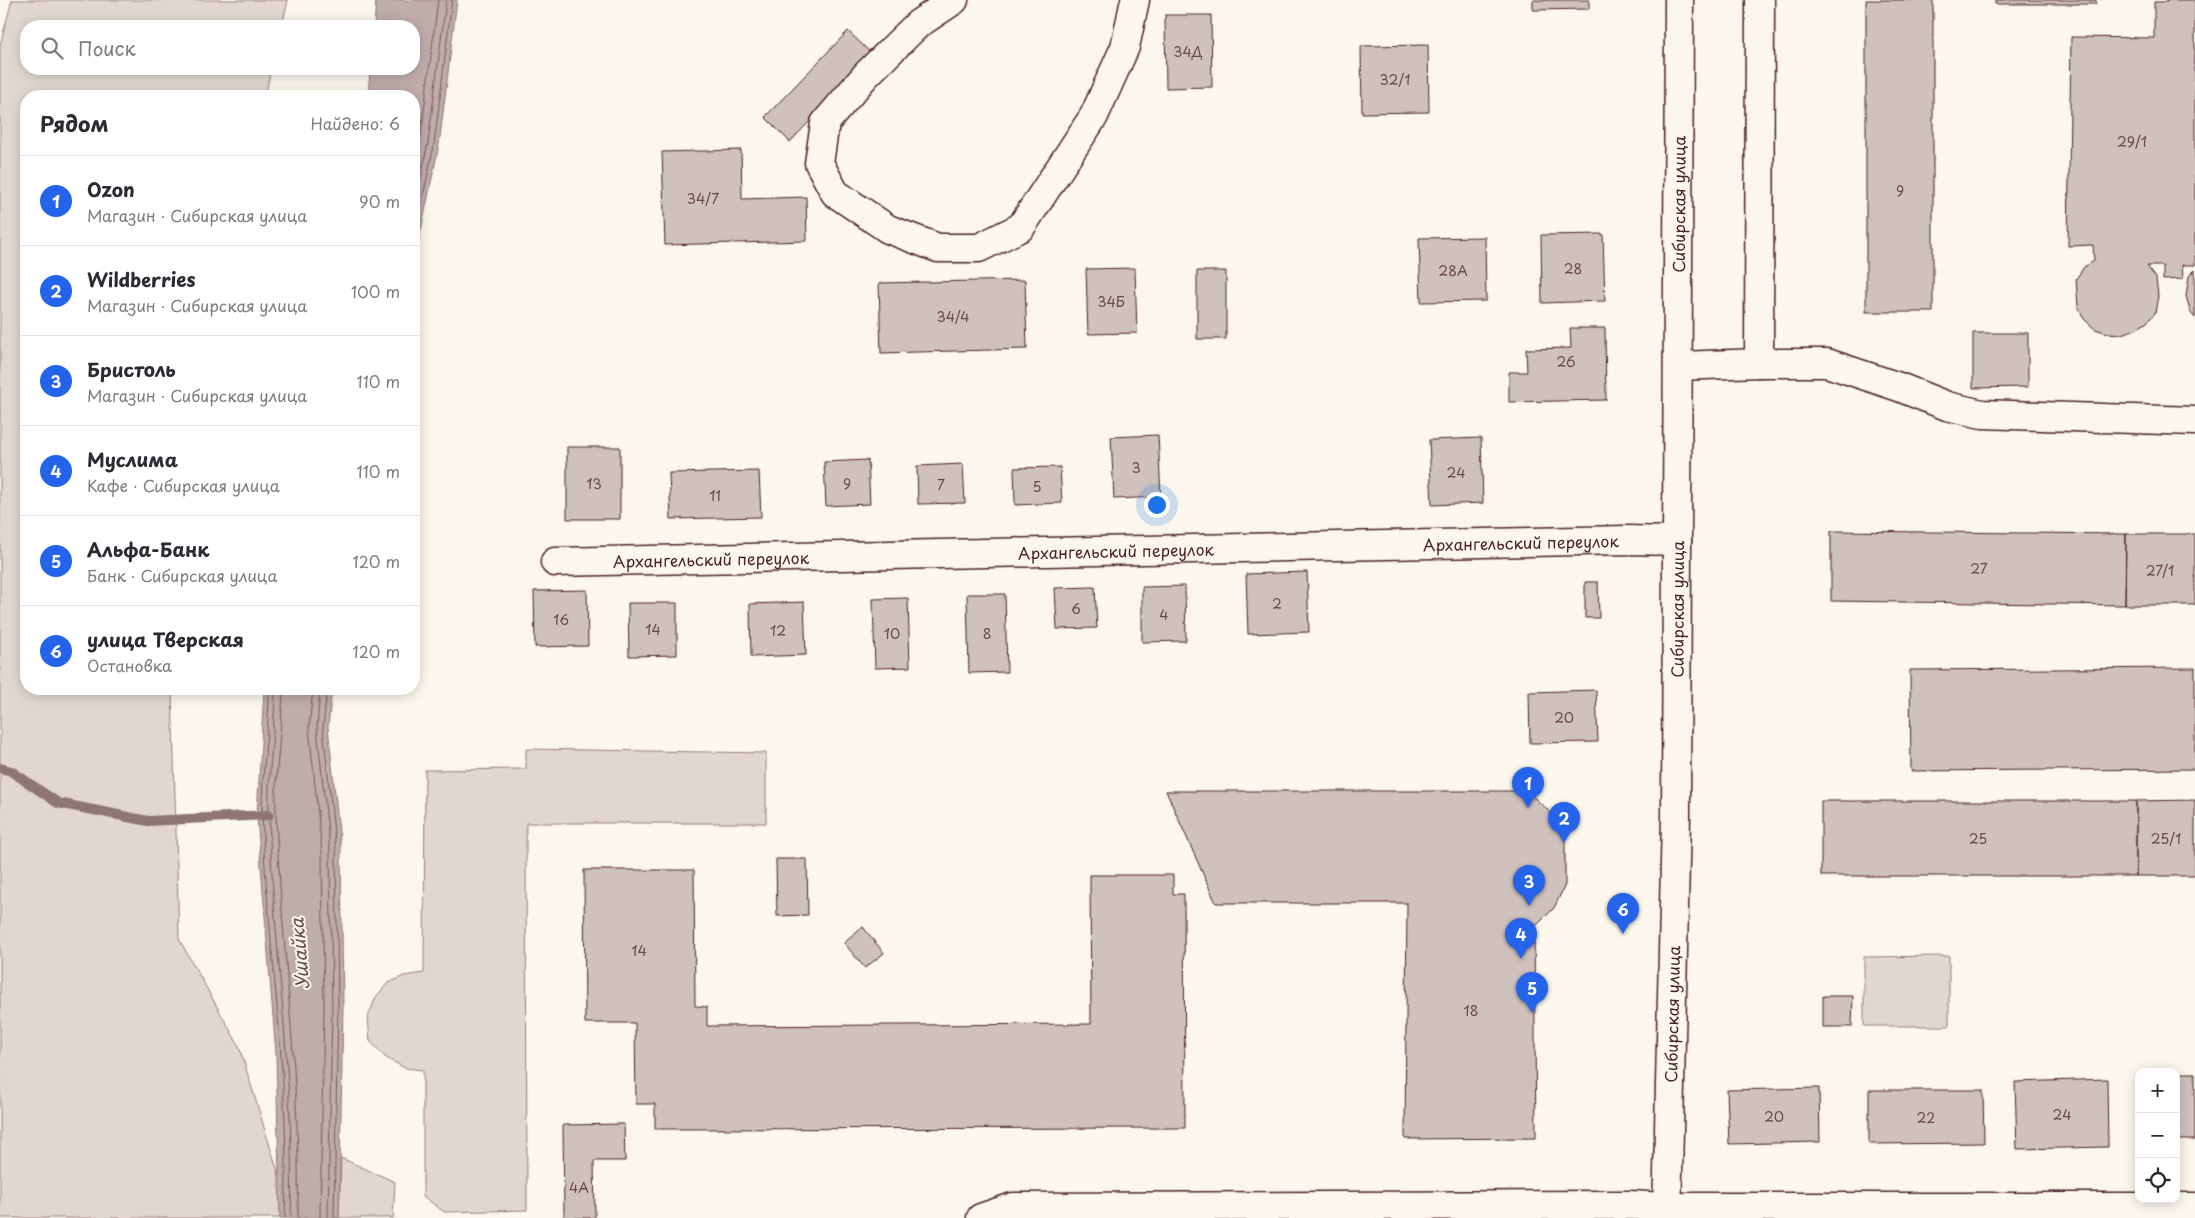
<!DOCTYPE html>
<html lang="ru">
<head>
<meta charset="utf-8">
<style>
  :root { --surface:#fff; --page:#f2f2f3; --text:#2b2b33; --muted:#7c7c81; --line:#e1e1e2; --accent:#2563eb }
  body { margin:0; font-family:"Playpen Sans",sans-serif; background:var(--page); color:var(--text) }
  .controls { position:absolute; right:15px; bottom:15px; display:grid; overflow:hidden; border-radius:10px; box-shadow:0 2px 12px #0003 }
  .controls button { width:45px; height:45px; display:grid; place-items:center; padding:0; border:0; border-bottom:1px solid var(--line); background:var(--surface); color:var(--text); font:25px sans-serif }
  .you { position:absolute; left:1156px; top:504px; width:18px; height:18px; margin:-12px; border:4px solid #fff; border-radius:50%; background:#1a73e8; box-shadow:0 0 0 8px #1a73e833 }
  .badge { display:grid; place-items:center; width:32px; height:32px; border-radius:50%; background:var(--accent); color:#fff; font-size:16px; font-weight:700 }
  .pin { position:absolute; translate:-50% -41px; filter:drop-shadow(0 1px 2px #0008) }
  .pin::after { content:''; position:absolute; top:26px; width:18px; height:15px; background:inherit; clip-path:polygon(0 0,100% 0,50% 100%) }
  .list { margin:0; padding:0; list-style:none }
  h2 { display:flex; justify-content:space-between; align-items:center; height:65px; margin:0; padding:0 20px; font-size:21px }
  h2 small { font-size:16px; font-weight:400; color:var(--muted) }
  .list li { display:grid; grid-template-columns:32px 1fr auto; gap:15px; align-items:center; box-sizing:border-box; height:90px; padding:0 20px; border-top:1px solid var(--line) }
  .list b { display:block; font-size:19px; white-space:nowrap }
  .list p { margin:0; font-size:16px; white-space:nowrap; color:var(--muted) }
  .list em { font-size:16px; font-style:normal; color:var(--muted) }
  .icon { flex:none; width:28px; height:28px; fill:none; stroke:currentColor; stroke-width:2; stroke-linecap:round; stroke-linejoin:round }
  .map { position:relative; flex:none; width:2195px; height:1218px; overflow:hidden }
  .search { position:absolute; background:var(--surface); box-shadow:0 2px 12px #0003; left:20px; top:20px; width:400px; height:55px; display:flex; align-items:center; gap:12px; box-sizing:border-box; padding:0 18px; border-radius:20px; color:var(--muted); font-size:19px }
  .panel { position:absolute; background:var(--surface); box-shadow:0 2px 12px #0003; left:20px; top:90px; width:400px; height:605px; border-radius:20px }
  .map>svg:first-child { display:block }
  .green { fill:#e2d7d0; stroke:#967b7e }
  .water { fill:#bfadaa; stroke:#907477 }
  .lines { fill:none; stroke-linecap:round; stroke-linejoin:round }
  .shore { stroke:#79585e; stroke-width:1 }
  .stream { stroke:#907477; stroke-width:10 }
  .building { fill:#cfc2bc; stroke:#4a1f2b }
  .minor-casing { stroke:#4a1f2b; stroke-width:31 }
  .major-casing { stroke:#4a1f2b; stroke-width:31 }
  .minor { stroke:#fbf7ec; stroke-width:28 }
  .major { stroke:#fbf7ec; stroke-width:28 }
  .labels { text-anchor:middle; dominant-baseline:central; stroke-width:4; stroke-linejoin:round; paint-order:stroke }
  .number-label { font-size:14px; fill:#6b484f }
  .street-label { font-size:16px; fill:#4a1f2b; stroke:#fbf7ec }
  .water-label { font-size:18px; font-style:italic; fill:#6d4a51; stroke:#fbf7ec }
</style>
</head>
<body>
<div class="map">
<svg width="2195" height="1218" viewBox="0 0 2195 1218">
  <rect width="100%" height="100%" fill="#fbf7ec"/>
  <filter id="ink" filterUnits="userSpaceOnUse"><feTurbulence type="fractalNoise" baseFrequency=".02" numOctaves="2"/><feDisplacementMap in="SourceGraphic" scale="10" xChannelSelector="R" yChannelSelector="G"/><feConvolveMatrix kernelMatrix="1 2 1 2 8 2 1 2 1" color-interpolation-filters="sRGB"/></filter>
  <g filter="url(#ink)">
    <path class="green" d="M12 0H288L282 26H26V69H271L265 96H26V689H172L179 939 239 1046 280 1179V1218H0V45Z
      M526 749 766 753V823H526L527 1210 444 1212 423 1196V1070L405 1068 386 1058 370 1041 368 1017 376 997 388 983 404 976 424 973 425 770 526 769Z
      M1949 956V1026H1864V957Z
      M341 1158 395 1182 393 1218H339Z"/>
    <path class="water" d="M376 0H457L439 145 414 263V96H368L370 69H414V26H374Z
      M264 689H332L328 727 341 850 343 1007 339 1218H280L276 1054 257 816Z"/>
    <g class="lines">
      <path class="shore" d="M414 173 420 142 438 0
        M414 209 428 143 446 0
        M414 239 434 145 452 0
        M269 689C269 731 261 775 262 817 268 951 291 1084 285 1218
        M275 689C275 731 267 775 269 817 274 951 295 1084 291 1218
        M283 689C282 731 274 775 276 817 282 951 301 1084 298 1218
        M313 689 309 728 322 852 324 1007 320 1218
        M320 689 317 728 330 851 332 1007 328 1218
        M327 689 323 728 336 851 338 1007 334 1218"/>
      <path class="stream" d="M0 768 11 771 58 803 148 821 269 815"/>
    </g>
    <path class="building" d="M1533 0H1589V9L1533 10Z
      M1866 0H1933V312H1866Z
      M1995 0H2096V4H1995Z
      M2167 0H2195V265H2182L2183 279 2163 280V266H2147L2156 278 2158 296 2155 313 2146 323 2136 329 2122 334 2108 333 2095 329 2084 319 2078 306 2076 279 2084 267 2094 261 2093 245 2068 246 2071 37 2154 38V2H2167Z
      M1165 15H1211L1212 87 1166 88Z
      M848 31 873 55 790 142 765 117Z
      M1428 45 1429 112 1362 113 1361 46Z
      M741 150 742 199 806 197 807 241 665 245 662 152Z
      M1603 234 1605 301 1542 303 1541 235Z
      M1485 237 1486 301 1421 302 1419 238Z
      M1135 268 1137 333 1088 334 1086 269Z
      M2195 270V318L2191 313 2186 296 2189 276Z
      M1197 271H1226V339H1197Z
      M1025 280 1027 349 881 353 879 283Z
      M1570 328H1605L1606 400 1509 402V372H1527L1526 349 1571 348Z
      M1973 333H2028V387L1973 388Z
      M1158 435 1161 497 1114 499 1111 437Z
      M1481 438 1483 503 1432 505 1429 440Z
      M567 447H620V519H567Z
      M868 460 870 504 826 506 824 462Z
      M963 464 965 503 918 504 917 466Z
      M1060 467 1062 503 1015 505 1014 468Z
      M759 471 761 517 671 519 669 473Z
      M1831 531 2126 534 2125 605 1831 601Z
      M2126 534H2195V605H2125Z
      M1307 572 1309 632 1248 634 1246 574Z
      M1585 582H1598L1599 618H1585Z
      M1185 586 1186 641 1142 642V587Z
      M1095 587 1097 628 1057 629 1055 588Z
      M587 590 588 646 535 647 534 591Z
      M967 594H1005L1007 672 969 673Z
      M908 598 910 667 875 668 873 599Z
      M804 602 806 655 751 657 750 604Z
      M628 603H677V655L629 656Z
      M2195 668V769L1911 771 1910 670Z
      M1596 690 1598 742 1530 743 1529 692Z
      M1166 791H1527L1565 826V885L1554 908 1534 928 1536 1138 1405 1139 1407 903H1216Z
      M2195 800V876H2136V801Z
      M1821 801H2136V876H1821Z
      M776 859H807L808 915 777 916Z
      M584 870H694L695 1006 707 1007V1026L1091 1024 1090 875H1173V894H1184L1185 1128 655 1129V1104H636L635 1023H585Z
      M863 927 884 953 865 968 844 943Z
      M1823 996H1853L1852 1027H1823Z
      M2176 1073H2195V1140H2176Z
      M2107 1079 2108 1147 2017 1149 2015 1082Z
      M1819 1088 1820 1142 1729 1144 1727 1090Z
      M1869 1090H1983L1984 1143 1869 1144Z
      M624 1124 625 1161H594L595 1218H564L563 1125Z"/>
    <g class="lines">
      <g class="minor-casing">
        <g id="minor">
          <path d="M954 0 918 24 866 75 825 123 819 163 835 193 888 229 938 248H979L1021 227 1094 116 1125 47 1135 0"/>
          <path d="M1759 363 1760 0"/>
          <path d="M1678 366 1759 363H1827L1899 387 1947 406 1982 414 2195 421"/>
          <path id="s1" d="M555 562 1626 540 1677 541"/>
          <path d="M981 1218 1013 1207 1629 1205 1667 1207"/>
        </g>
      </g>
      <g class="major-casing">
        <g id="major">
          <path d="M1667 1207H2195"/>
          <path id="s2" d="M1667 1218 1676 817 1679 0"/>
        </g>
      </g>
      <use href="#minor" class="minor"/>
      <use href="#major" class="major"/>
    </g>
  </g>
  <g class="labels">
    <g class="number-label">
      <text x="1188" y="51">34Д</text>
      <text x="1395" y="79">32/1</text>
      <text x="2132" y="141">29/1</text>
      <text x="1900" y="190">9</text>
      <text x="703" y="198">34/7</text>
      <text x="1573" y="268">28</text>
      <text x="1453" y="270">28А</text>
      <text x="1111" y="301">34Б</text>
      <text x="953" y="316">34/4</text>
      <text x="1566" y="361">26</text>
      <text x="1136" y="467">3</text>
      <text x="1456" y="472">24</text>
      <text x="594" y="483">13</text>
      <text x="847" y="483">9</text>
      <text x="941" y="484">7</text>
      <text x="1037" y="486">5</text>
      <text x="715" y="495">11</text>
      <text x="1979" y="568">27</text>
      <text x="2160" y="570">27/1</text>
      <text x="1277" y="603">2</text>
      <text x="1076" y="608">6</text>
      <text x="1164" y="614">4</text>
      <text x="561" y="619">16</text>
      <text x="653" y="629">14</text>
      <text x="778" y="630">12</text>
      <text x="892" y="633">10</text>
      <text x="987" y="633">8</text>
      <text x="1564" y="717">20</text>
      <text x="1978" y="838">25</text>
      <text x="2166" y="838">25/1</text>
      <text x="639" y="950">14</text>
      <text x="1471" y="1010">18</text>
      <text x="2062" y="1114">24</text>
      <text x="1774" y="1116">20</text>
      <text x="1926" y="1117">22</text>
      <text x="579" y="1187">4А</text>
    </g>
    <g class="street-label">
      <text stroke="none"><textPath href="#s2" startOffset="1014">Сибирская улица</textPath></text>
      <text stroke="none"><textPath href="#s1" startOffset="966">Архангельский переулок</textPath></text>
      <text stroke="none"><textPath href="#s1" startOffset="561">Архангельский переулок</textPath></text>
      <text stroke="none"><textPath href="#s1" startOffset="156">Архангельский переулок</textPath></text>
      <text stroke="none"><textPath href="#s2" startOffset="609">Сибирская улица</textPath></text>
      <text stroke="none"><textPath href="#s2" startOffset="204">Сибирская улица</textPath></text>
    </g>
    <g class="water-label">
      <text transform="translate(299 954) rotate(-95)">Ушайка</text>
    </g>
  </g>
</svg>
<div class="controls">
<button>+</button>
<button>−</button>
<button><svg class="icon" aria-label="locate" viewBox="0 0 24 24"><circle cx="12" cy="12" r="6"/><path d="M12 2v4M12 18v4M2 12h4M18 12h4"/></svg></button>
</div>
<div class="you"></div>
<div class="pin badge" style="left:1528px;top:808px">1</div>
<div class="pin badge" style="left:1564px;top:843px">2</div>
<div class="pin badge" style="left:1529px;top:906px">3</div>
<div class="pin badge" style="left:1521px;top:959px">4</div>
<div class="pin badge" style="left:1532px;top:1013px">5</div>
<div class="pin badge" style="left:1623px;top:934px">6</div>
<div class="search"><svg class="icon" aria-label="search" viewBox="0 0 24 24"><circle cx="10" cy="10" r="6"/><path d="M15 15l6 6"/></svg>Поиск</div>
<section class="panel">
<h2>Рядом<small>Найдено: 6</small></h2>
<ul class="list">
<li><span class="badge">1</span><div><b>Ozon</b><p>Магазин · Сибирская улица</p></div><em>90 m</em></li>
<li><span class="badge">2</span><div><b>Wildberries</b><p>Магазин · Сибирская улица</p></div><em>100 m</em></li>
<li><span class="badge">3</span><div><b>Бристоль</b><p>Магазин · Сибирская улица</p></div><em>110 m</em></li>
<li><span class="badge">4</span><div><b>Муслима</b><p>Кафе · Сибирская улица</p></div><em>110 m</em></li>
<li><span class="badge">5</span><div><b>Альфа-Банк</b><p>Банк · Сибирская улица</p></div><em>120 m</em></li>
<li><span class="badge">6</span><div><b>улица Тверская</b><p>Остановка</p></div><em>120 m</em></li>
</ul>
</section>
</div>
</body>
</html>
